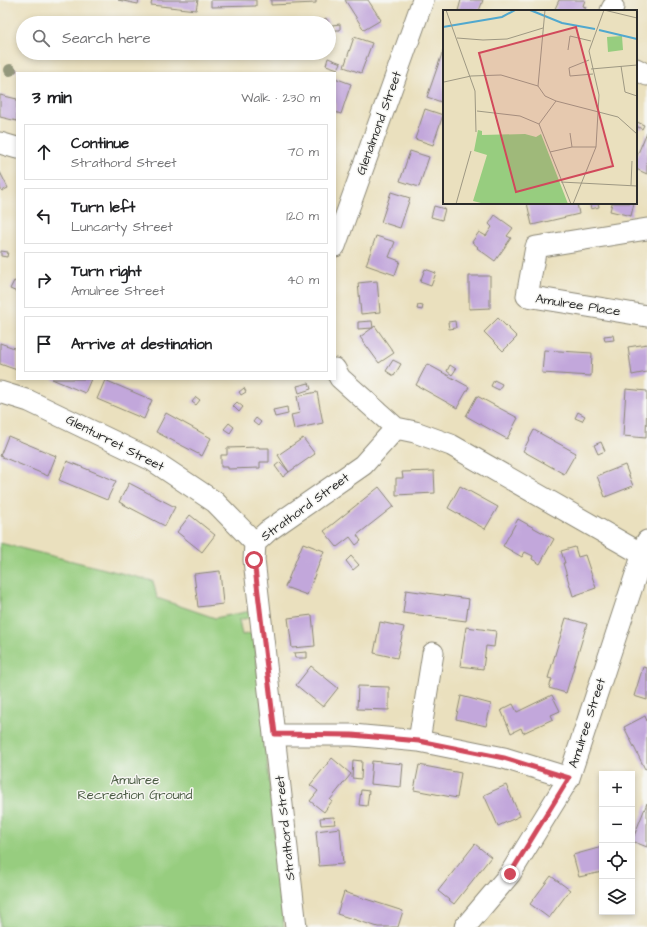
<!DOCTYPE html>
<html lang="en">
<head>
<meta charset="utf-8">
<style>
  :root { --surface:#fff; --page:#f6f6f6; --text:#202124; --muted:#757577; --line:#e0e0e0 }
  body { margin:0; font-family:"Architects Daughter",sans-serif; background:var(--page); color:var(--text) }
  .controls { position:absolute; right:12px; bottom:12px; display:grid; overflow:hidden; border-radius:0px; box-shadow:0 2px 6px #0003 }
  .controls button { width:36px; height:36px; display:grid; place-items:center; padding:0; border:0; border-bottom:1px solid var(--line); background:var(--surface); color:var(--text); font:20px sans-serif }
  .stop { position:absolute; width:12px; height:12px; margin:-9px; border:3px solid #d1495b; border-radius:50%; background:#fff }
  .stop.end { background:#d1495b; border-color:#fff; box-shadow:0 1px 4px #0008 }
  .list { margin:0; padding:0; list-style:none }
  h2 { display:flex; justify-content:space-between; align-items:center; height:52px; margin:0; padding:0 16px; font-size:17px }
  h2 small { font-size:13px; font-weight:400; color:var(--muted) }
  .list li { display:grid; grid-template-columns:26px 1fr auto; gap:12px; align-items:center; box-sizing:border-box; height:56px; margin:0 8px 8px; padding:0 8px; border:1px solid var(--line); border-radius:0px }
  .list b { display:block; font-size:15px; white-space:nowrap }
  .list p { margin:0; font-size:13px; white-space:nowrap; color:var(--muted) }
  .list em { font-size:13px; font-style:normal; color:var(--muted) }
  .icon { flex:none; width:22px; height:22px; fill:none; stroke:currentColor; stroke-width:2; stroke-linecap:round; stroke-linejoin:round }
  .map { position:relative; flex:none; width:647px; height:927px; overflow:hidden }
  .search { position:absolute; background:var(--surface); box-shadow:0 2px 6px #0003; left:16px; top:16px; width:320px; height:44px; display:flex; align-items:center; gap:10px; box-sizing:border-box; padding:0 14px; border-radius:22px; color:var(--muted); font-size:15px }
  .panel { position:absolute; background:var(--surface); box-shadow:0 2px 6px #0003; left:16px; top:72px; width:320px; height:308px; border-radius:0px }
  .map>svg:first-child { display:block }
  .green { fill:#97cd7f; stroke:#617c55 }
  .building { fill:#c2a7db }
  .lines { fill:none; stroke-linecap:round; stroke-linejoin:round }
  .minor-casing { stroke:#8a8674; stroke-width:23 }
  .minor { stroke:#fff; stroke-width:21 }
  .tree { fill:#93977b }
  .route { stroke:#d1495b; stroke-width:5 }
  .labels { text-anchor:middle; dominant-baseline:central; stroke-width:3; stroke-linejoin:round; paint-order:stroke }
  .street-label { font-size:13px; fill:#2b2b2b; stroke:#f6f6f2 }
  .park-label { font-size:13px; fill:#4b5c44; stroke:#f6f6f2 }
  .inset-river { fill:none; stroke:#51a8ce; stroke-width:2 }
  .inset-road { fill:none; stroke:#9e9883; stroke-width:1 }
  .view { fill:#d1495b; fill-opacity:0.15; stroke:#d1495b; stroke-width:2 }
  .inset-edge { fill:none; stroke:#2b2b2b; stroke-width:2 }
</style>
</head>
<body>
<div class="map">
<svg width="647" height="927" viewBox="0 0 647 927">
  <rect width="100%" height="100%" fill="#f6f6f2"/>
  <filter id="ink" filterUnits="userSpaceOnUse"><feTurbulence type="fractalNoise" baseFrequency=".025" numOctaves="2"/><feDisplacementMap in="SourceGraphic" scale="8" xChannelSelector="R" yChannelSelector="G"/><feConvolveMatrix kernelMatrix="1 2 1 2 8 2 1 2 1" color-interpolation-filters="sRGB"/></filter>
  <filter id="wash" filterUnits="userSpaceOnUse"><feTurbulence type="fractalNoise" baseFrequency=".012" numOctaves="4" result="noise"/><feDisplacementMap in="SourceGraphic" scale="16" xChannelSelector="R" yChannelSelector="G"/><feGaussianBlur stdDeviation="0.9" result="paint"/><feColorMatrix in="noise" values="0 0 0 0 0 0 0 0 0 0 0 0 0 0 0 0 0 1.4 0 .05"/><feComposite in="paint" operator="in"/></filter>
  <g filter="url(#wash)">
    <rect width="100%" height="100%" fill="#eae0be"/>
    <path class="green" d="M0 543 153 581 157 598 215 618 251 611 252 617 239 620 242 635 254 633 284 927H0Z"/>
    <g id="blocks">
      <path class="building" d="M118 0H139L138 4Z
        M152 0H198L196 10 151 5Z
        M211 0H256V6L211 7Z
        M271 0H316V3L271 5Z
        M345 0H368L381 20 364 30Z
        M461 0H483L479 11H458Z
        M559 0H585L583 6 586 7 584 11H554Z
        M326 18 329 23H322L321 21Z
        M340 24V30H333L332 25Z
        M354 37 372 43 361 73 344 67Z
        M444 48V103L427 97Z
        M328 58 341 63 338 69 326 65Z
        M11 67 17 69 16 72 10 70Z
        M335 78 351 84 341 114 335 112Z
        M0 95 17 99V121L0 117Z
        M425 109 443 115 433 145 415 139Z
        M637 122 644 125 642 129 636 126Z
        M647 132V174L636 169V158Z
        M410 151 429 157 419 187 400 181Z
        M0 172 8 188 2 191 0 188Z
        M391 192 410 198 400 228 381 222Z
        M527 203H577L579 214 532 225Z
        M590 203H598L599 207 591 209Z
        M612 203H634L631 216 610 211Z
        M434 206 445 209 442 220 431 217Z
        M495 215 513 228 507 236 511 238 495 261 477 248 478 247 472 242 479 232 486 236 492 227 489 224Z
        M376 236 395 242 389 257 400 261 395 275 366 265Z
        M1 251 8 252 7 257 1 256Z
        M425 269 436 273 431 286 420 282Z
        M469 276H490V308L469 309Z
        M14 281 17 282V292L10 289Z
        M377 281 380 312 361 314 358 283Z
        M418 305 423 306 422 310 417 309Z
        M498 318 517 337 503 351 484 332Z
        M372 321 373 328 358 329V322Z
        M455 321 456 328 449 329 448 322Z
        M375 326 394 353 379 363 360 337Z
        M613 335 614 340 605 341 604 336Z
        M0 343 17 349V370L0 364Z
        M647 344V372L632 375 628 347Z
        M544 350 592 353 591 376 542 373Z
        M393 360 401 364 394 376 386 371Z
        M427 364 469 387 457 408 416 385Z
        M450 365 456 369 452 375 447 371Z
        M52 379H91L85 393Z
        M105 380 152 400 144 419 97 399Z
        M494 380 502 384 499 390 491 386Z
        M309 383 311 389 299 393 297 386Z
        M244 388 246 392 241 395 239 392Z
        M626 389 647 391 646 438 623 436Z
        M317 392 323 423 294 429 291 415 300 413 297 396Z
        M477 396 518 418 507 439 466 416Z
        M196 397 200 400 196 405 192 402Z
        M237 402 243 407 239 412 233 406Z
        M287 407 288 414 275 417 273 410Z
        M578 412 585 416 582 421 575 418Z
        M166 413 211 438 202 456 156 432Z
        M256 418 261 422 258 426 253 422Z
        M229 423 234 427 230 433 224 429Z
        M534 430 576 453 564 474 523 451Z
        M8 436 56 456 48 476 0 456Z
        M303 438 315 454 289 472 278 455Z
        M601 442 605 451 598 454 594 445Z
        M259 447V448H269V462H260V468L228 469V467H221V455H227V448Z
        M67 461 116 481 107 500 59 480Z
        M280 462 289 472 283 477 275 466Z
        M625 465 633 486 605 497 597 476Z
        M434 471 435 493 396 495V478H403L402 472Z
        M129 483 175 507 165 526 119 502Z
        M460 486 498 507 485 529 448 508Z
        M379 487 394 506 357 535 361 541 356 545 350 537 337 547 324 531Z
        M190 515 215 535 202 552 177 532Z
        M518 519 554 539 540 564 532 559 533 556 525 552 522 557 503 546Z
        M303 543 324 551 307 595 285 587Z
        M575 547 578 557 585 555 596 588 573 596 563 563H565L561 551Z
        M351 556 359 565 353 570 346 561Z
        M220 571 223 604 198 607 194 574Z
        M406 590 469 599 466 621 403 613Z
        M312 615 315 646 292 648 288 618Z
        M566 618 587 624 566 693 549 688 552 679 548 678Z
        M380 622 404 627 397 658 374 653Z
        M466 627 496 631 494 647 486 646 483 669 460 666Z
        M307 652V658H295L294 653Z
        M311 666 338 688 323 707 296 685Z
        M643 667 647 668V700L634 696Z
        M358 686 389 687V710L357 709Z
        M552 695 560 711 551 715 553 719 523 733 521 728 511 733 501 710 513 704 517 712Z
        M461 696 491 704 486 726 456 719Z
        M645 716 647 721V768L645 769 624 727Z
        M332 758 351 774 330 800 332 801 324 812 310 801 318 791 310 785Z
        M353 760 362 761 361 779 352 778Z
        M372 761 403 764 401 787 370 784Z
        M419 765 461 773 457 798 414 790Z
        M506 785 520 816 498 826 484 795Z
        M361 790 369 791 367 806 359 805Z
        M647 803V847L632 841Z
        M334 817 335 824 321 825 320 818Z
        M340 828 343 864 319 866 316 831Z
        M475 844 491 857 454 904 438 891Z
        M602 847V872L579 877 573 855Z
        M551 876 570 890 549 918 530 904Z
        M344 892 403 911 398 927H378L337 914Z"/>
    </g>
  </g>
  <g filter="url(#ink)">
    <use href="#blocks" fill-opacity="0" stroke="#8a8674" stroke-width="1"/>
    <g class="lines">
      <g class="minor-casing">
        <path id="minor" d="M611 11 613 7
          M636 69 647 75
          M0 143 17 148
          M647 229 536 247 527 296 647 316
          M335 246 423 0
          M335 369 340 378 396 428
          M0 392 29 401 152 460 215 502 255 543
          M275 735H352L419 741 504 758 569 778
          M419 741 433 653
          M296 927 254 560 255 543 268 531 363 465 396 428 415 432 451 445 647 557
          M465 927 510 874 569 778 647 541"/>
      </g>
      <use href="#minor" class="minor"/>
    </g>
    <circle class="tree" cx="10" cy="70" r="6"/>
  </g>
  <g class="lines" filter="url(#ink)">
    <path class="route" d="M254 560 275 734 352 735 419 741 504 758 569 778 510 874"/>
  </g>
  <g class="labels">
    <g class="street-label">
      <text transform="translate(379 123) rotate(-70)">Glenalmond Street</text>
      <text transform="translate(578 305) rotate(9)">Amulree Place</text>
      <text transform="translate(115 443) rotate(27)">Glenturret Street</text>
      <text transform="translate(305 507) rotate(-36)">Strathord Street</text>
      <text transform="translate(587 723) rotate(-72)">Amulree Street</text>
      <text transform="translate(285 828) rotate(-96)">Strathord Street</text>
    </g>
    <g class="park-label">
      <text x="135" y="780">Amulree<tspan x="135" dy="15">Recreation Ground</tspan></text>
    </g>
  </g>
  <g transform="translate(443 10)">
    <rect width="194" height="194" fill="#eae0be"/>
    <path d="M179 26 180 40 165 42 164 27ZM35 120 39 121V125L82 124 93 127 98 124 125 194H42L30 191 44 145 31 141Z" fill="#97cd7f"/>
    <path class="inset-river" d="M87 0 119 13 152 19M0 17 59 7 72 0M156 20 194 29"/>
    <path class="inset-road" d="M3 0 32 81 33 122M102 0 95 76 102 86 113 91M161 0 194 8M14 28 40 30 64 29 100 18M125 40 127 26 148 31M146 50 126 58 127 66 150 64M178 56 182 82 194 86M148 59 194 55M1 72 28 66 58 65 95 76M34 101 77 106 96 114M127 123 129 137M107 142 129 137H153M118 172 194 176M188 175 189 151M13 194 28 141M128 194 96 114 113 91 175 107 194 124M130 194 153 137 156 85 146 41 161 0"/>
    <path class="view" d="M133 17 170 156 73 182 36 43Z"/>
    <rect width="194" height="194" class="inset-edge"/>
  </g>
</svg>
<div class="controls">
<button>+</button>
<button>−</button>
<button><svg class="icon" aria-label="locate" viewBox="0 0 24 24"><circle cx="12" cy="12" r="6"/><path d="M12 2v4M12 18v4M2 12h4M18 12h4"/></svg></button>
<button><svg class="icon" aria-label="layers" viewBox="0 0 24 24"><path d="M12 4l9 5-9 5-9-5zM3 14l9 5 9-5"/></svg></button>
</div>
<div class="stop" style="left:254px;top:560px"></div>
<div class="stop end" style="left:510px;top:874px"></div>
<div class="search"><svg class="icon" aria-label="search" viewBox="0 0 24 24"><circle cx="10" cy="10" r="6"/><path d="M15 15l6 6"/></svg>Search here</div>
<section class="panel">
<h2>3 min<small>Walk · 230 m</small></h2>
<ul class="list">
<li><svg class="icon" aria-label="ahead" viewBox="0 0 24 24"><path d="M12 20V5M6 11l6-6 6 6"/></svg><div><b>Continue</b><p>Strathord Street</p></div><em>70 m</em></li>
<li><svg class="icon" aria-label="left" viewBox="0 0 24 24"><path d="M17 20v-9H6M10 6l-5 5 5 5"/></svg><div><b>Turn left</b><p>Luncarty Street</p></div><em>120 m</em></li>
<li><svg class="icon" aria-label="right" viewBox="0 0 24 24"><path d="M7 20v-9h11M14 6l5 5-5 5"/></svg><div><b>Turn right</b><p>Amulree Street</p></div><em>40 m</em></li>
<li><svg class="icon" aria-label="arrive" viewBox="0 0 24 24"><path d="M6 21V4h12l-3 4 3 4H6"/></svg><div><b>Arrive at destination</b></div></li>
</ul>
</section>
</div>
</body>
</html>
